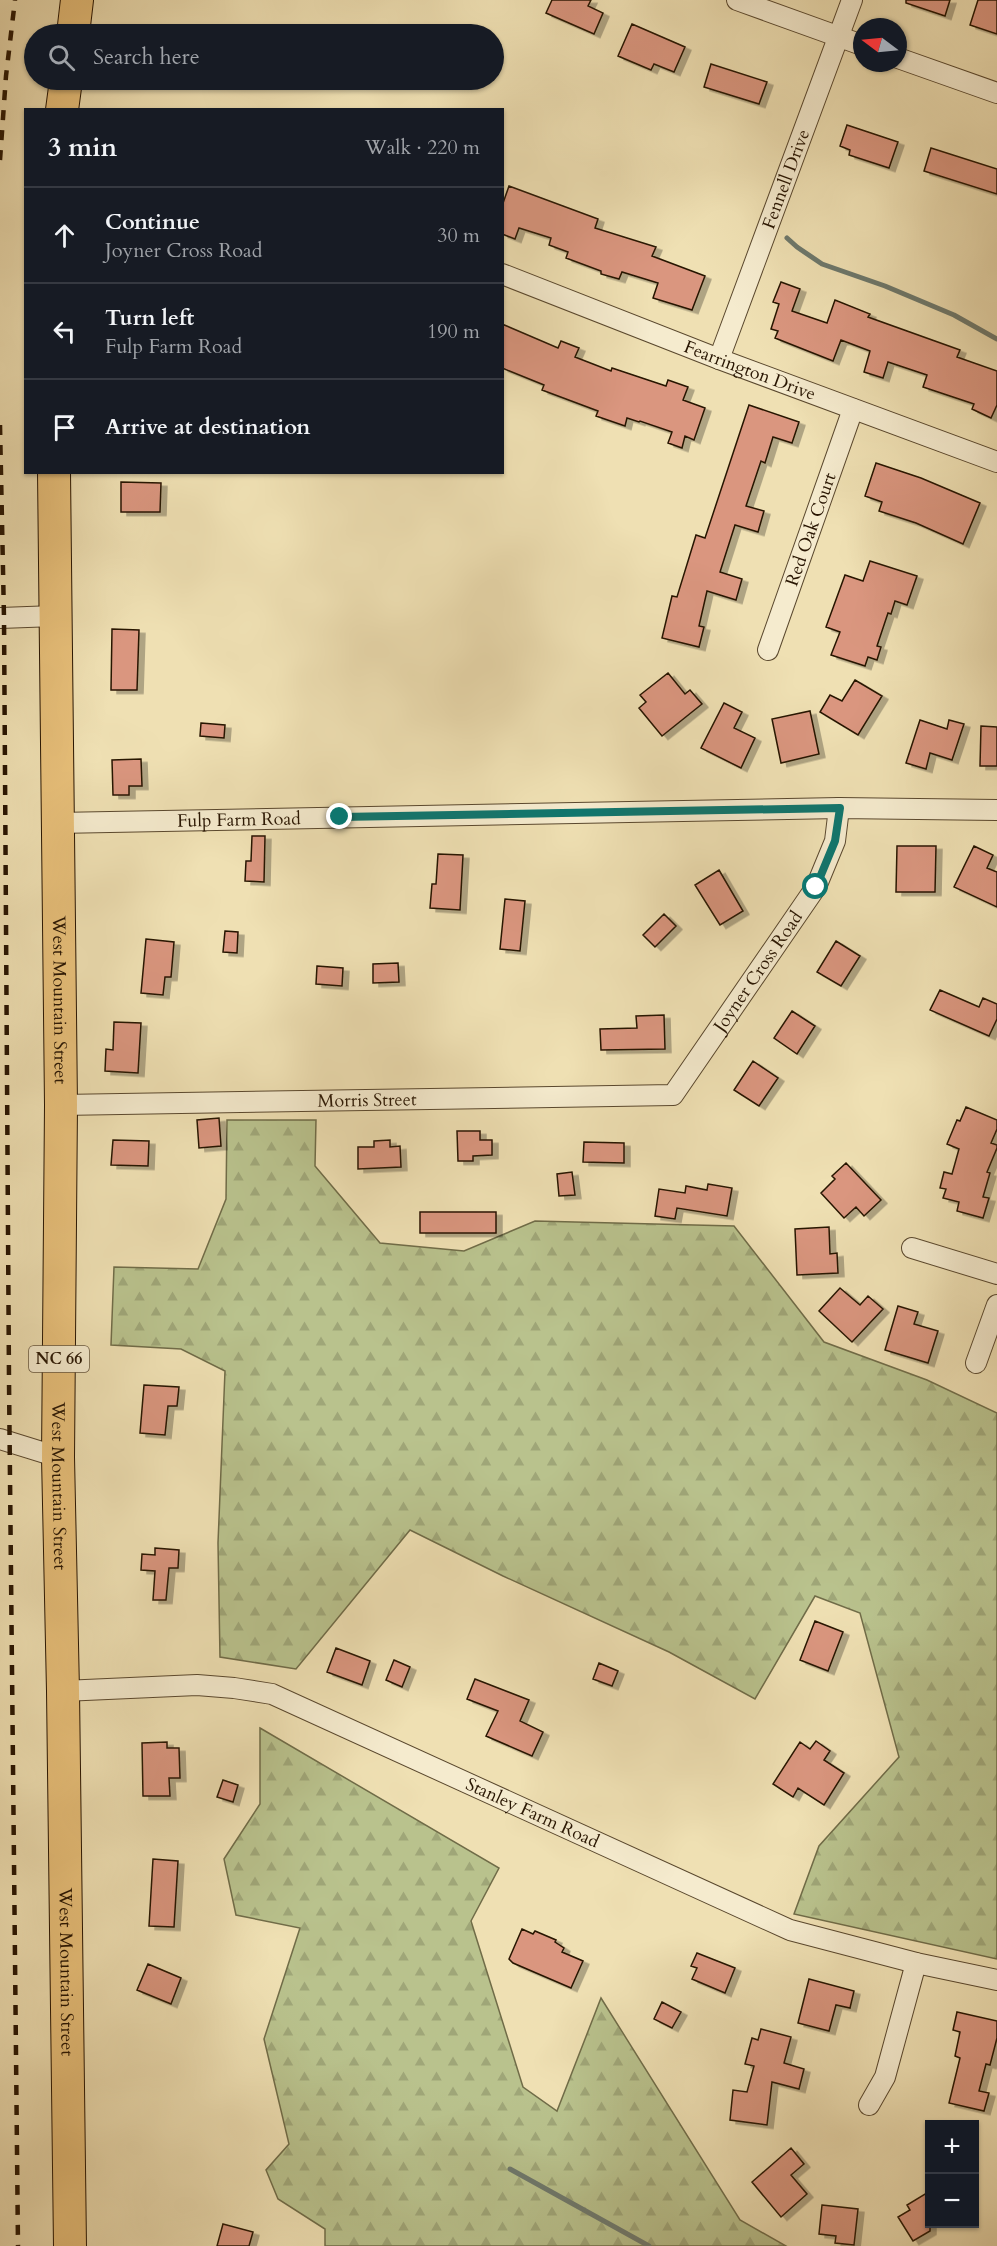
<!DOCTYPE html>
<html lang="en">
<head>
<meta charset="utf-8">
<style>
  :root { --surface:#171b24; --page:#20242c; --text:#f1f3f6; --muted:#9ea1a6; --line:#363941 }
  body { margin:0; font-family:Cardo,serif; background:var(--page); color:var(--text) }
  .controls { position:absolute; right:18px; bottom:18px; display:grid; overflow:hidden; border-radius:0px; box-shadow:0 2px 4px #0004 }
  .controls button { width:54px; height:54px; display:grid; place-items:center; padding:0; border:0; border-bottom:2px solid var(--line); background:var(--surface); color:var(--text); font:30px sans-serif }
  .compass { position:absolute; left:853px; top:18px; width:54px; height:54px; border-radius:50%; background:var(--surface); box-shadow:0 2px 4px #0004; rotate:286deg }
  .stop { position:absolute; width:18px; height:18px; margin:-14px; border:4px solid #0f766e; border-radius:50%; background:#fff }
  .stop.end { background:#0f766e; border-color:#fff; box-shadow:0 2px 6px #0008 }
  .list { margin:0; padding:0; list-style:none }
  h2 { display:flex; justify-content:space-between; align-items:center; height:78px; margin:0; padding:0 24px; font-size:26px }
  h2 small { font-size:20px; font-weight:400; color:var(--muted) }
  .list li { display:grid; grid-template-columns:39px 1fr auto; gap:18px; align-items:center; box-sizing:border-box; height:96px; padding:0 24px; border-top:2px solid var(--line) }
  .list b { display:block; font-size:22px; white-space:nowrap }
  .list p { margin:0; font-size:20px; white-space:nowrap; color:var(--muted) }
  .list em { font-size:20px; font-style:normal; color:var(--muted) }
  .icon { flex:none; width:33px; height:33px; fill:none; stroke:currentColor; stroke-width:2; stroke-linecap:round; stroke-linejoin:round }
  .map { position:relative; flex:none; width:997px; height:2246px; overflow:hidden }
  .search { position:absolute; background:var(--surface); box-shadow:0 2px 4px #0004; left:24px; top:24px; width:480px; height:66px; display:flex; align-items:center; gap:15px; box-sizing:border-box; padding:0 21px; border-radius:33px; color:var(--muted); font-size:22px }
  .panel { position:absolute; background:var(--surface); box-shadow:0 2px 4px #0004; left:24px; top:108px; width:480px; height:366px; border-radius:0px }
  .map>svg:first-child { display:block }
  .forest { fill:url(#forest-firs); stroke:#706c48; stroke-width:1.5 }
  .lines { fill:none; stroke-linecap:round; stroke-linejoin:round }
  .stream { stroke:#6e796d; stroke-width:5 }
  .building { fill:#da967f; stroke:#281502; stroke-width:1.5; filter:url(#shadow) }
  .street-casing { stroke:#5a482e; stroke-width:22 }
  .primary-casing { stroke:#281502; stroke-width:34 }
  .street { stroke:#f5ebce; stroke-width:20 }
  .primary { stroke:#e8c07a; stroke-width:32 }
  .rail { stroke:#281502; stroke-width:4.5; stroke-dasharray:10 10; stroke-linecap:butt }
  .route { stroke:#0f766e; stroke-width:8 }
  .labels { text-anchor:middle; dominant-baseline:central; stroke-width:4.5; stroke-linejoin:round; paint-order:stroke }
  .shield { fill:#f5ebce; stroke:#66553f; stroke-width:1.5 }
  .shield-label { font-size:16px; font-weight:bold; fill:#281502 }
  .street-label { font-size:18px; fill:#281502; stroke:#f5ebce }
</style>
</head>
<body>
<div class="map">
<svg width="997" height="2246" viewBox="0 0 997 2246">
  <defs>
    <pattern id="forest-firs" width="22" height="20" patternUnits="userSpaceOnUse" patternTransform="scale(1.5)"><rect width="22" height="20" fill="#b9c28d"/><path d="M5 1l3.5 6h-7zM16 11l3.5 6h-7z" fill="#9fa678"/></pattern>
    <filter id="shadow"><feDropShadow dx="6" dy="3.5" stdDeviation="0" flood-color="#0004"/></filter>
  </defs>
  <rect width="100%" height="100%" fill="#efe0b3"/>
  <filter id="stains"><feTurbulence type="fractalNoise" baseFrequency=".00333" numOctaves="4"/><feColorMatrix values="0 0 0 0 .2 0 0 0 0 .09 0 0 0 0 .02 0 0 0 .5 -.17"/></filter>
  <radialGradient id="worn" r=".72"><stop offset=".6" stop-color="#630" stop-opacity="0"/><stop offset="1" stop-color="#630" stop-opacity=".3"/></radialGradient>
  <path class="forest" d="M227 1120H316L315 1166 380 1243 464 1251 535 1221 734 1226 824 1342 927 1380 997 1413V1959L794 1914 819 1846 899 1757 860 1613 815 1596 755 1699 669 1652 503 1576 410 1530 296 1669 220 1657 218 1543 225 1371 181 1349 111 1345 114 1267 198 1269 226 1199Z
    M260 1728 499 1868 471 1921 523 2087 557 2111 601 1998 740 2220 786 2246H325V2229L278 2199 266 2170 289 2144 264 2039 300 1928 236 1915 224 1859 260 1804Z"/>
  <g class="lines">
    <path class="stream" d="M787 238 797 247 822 264 885 286 954 315 997 339
      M510 2169 649 2246"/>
  </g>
  <path class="building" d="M552 0H591L588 6 603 13 594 34 546 13Z
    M906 0H950L945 16 906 3Z
    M978 0H997V34L970 25Z
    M632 24 685 47 674 72 654 64 651 70 618 56Z
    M711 64 767 82 759 104 704 87Z
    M847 125 898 142 889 168 849 155 850 150 840 146Z
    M931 148 997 169V194L924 171Z
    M509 186 598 219 595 228 656 247 652 256 705 276 692 310 653 298 658 283 622 272 619 279 601 274V271L566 258 568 252 549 245 551 238 519 228 515 239 502 234V206Z
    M781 282 800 289 792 311 827 323 835 300 870 314 868 317 960 350 957 357 997 371V405L991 418 972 409 974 404 923 387 927 375 888 362 883 378 864 372 870 351 841 340 833 361 775 338 778 331 771 329 779 304 773 302Z
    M502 324 558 348 561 341 579 348 575 357 611 371 612 368 666 386 668 380 688 387 683 400 705 408 694 440 685 436 682 448 668 443 672 432 640 421 639 422 627 418 625 426 596 416 598 411 542 390 544 385 502 368Z
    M749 405 799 422 792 443 773 437 765 463 761 461 746 506 764 511 758 532 735 525 720 572 742 579 736 600 707 591 699 626 704 627 699 647 662 638 672 596 677 597 696 535 705 538Z
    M876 463 921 478 980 503 963 544 916 523 879 511 882 502 865 496Z
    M121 482 161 483 160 512H121Z
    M870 561 917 576 907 605 895 601 891 614 888 613 877 646 881 647 877 660 868 657 865 666 831 655 840 632 826 627 845 575 863 581Z
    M112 629 139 630 137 690H111Z
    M668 673 685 694 690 690 702 704 662 736 639 708 646 702 640 695Z
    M855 680 882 696 858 735 820 712 830 695 842 701Z
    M724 703 742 712 734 728 755 738 741 768 701 748Z
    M810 711 819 754 781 763 772 719Z
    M920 720 947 729 949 720 964 724 952 760 930 753 926 769 906 763Z
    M201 723 225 725 224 738 200 736Z
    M981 726 997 727V766H980Z
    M141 759 142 786H129V795H113L112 760Z
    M252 836H265L264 882 245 881 246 861H251Z
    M897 846H936L935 892H896Z
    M974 846 993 855 987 868 997 872V907L954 887Z
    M438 854 463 855 460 910 430 908 432 884H436Z
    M719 870 743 911 720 925 695 885Z
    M505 899 525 901 520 951 500 949Z
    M664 914 676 926 655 947 643 935Z
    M225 931 238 932 237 953 223 952Z
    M146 939 174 942 171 977H165L163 995 141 993Z
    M836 941 860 956 841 986 817 972Z
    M398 963 399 982 373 983V964Z
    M317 966 343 968 342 986 316 984Z
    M940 990 979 1007 983 998 997 1004V1019L989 1036 930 1010Z
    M792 1011 815 1026 797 1054 774 1038Z
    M664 1015 665 1049 601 1050 600 1029 637 1028 636 1016Z
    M114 1022 141 1023 138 1073 105 1071 106 1049 113 1050Z
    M753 1061 778 1078 759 1106 734 1090Z
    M966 1107 997 1120V1129L991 1143 997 1145V1148L987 1172 990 1173 983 1197 989 1198 983 1218 957 1211 959 1202 943 1198 946 1189 940 1188 944 1172 952 1174 959 1149 947 1144 957 1120 960 1121Z
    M219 1118 221 1146 199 1148 197 1120Z
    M457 1131H480V1140H492V1155L473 1156V1161H458Z
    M113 1140 149 1141 148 1166 111 1165Z
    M390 1140V1147L400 1146 401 1167 358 1169V1147H374V1141Z
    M584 1142 624 1143V1163L583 1162Z
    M846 1163 881 1200 864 1216 856 1207 844 1218 821 1193 835 1179 832 1176Z
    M572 1172 575 1195 559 1196 557 1174Z
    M708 1184 732 1188 727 1216 677 1208 675 1219 655 1216 659 1189 685 1193 686 1186 707 1190Z
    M420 1212H496V1233H420Z
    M829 1227 830 1254 837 1253 838 1273 797 1275 795 1229Z
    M840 1288 860 1305 868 1296 883 1309 852 1342 819 1311Z
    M898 1306 918 1312 914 1324 938 1331 928 1363 885 1350Z
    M144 1385 179 1387 177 1406H168L165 1435 140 1433Z
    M155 1548 179 1550 178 1568H169L166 1600H153L155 1571 141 1570 142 1554 155 1555Z
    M815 1621 843 1632 828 1671 800 1660Z
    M336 1648 370 1661 362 1685 327 1672Z
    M394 1660 410 1667 402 1687 386 1680Z
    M599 1663 618 1671 612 1686 593 1679Z
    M475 1679 529 1700 520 1721 543 1732 532 1756 486 1736 498 1711 467 1699Z
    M816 1741 830 1751 824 1760 844 1773 824 1805 798 1788 793 1797 773 1784 800 1742 810 1749Z
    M167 1742V1748H179L180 1778H169L170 1796H143L142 1743Z
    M223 1780 238 1785 233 1802 217 1797Z
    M153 1859 178 1861 174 1927 149 1926Z
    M522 1929 533 1934 535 1931 556 1940 555 1942 564 1948 562 1952 583 1961 571 1988 513 1963 509 1959Z
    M697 1953 735 1968 725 1993 692 1979 697 1968 691 1966Z
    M148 1964 181 1978 171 2004 137 1990Z
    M809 1979 854 1991 850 2008 836 2005 829 2031 798 2023Z
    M662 2002 681 2012 672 2028 654 2019Z
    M957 2012 997 2021V2038L990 2065 986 2064 979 2091 989 2093 984 2111 949 2103 960 2058 955 2056 960 2032 953 2030Z
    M761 2029 791 2037 784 2063 804 2069 799 2089 772 2082 767 2125 730 2120 733 2090 747 2092 754 2066 745 2064 752 2038 758 2040Z
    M791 2148 804 2164 791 2175 807 2194 781 2217 752 2182Z
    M930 2191V2231L913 2241 898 2217 910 2210 907 2205Z
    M822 2205 858 2209 854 2245 835 2243 836 2236 819 2234Z
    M223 2224 253 2232 249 2246H217Z"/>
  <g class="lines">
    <g class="street-casing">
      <g id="street">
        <path d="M737 0 862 45"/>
        <path d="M898 58 997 93"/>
        <path id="s1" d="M502 274 719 359 997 462"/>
        <path id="s2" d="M719 359 852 0"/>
        <path d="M0 618 55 616"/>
        <path id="s3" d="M768 650 853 409"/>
        <path id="s4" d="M57 823 839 808 997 810"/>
        <path id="s5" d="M61 1105 673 1095 816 887 835 841 839 808"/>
        <path d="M912 1248 997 1274"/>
        <path d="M976 1363 997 1305"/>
        <path d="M0 1439 58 1457"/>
        <path id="s6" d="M63 1691 197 1685 234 1688 272 1694 790 1930 916 1963 997 1980"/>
        <path d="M869 2105 885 2077 916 1963"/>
      </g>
    </g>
    <g class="primary-casing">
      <g id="primary">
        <path d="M73 34 77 0"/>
        <path d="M62 110 66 80"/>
        <path id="s7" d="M54 472 61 1105 58 1457 63 1691 70 2246"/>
      </g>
    </g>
    <use href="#street" class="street"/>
    <use href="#primary" class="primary"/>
    <path class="rail" d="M0 160 6 76 15 0
      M0 425 4 618 9 1381 18 2246"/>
  </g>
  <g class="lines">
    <path class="route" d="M340 817 840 808 835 841 816 887"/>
  </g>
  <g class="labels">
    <rect class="shield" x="29" y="1346" width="60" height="26" rx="4.5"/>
    <g class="shield-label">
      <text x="59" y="1359">NC 66</text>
    </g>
    <g class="street-label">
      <text stroke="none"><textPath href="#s2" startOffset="192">Fennell Drive</textPath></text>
      <text stroke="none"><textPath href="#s1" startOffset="266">Fearrington Drive</textPath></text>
      <text stroke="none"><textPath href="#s3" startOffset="128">Red Oak Court</textPath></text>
      <text stroke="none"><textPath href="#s4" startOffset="182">Fulp Farm Road</textPath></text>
      <text stroke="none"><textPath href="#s5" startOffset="762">Joyner Cross Road</textPath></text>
      <text stroke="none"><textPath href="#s7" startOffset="528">West Mountain Street</textPath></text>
      <text stroke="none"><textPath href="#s5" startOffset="306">Morris Street</textPath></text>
      <text stroke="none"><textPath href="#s7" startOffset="1014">West Mountain Street</textPath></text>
      <text stroke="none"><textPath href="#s6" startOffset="496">Stanley Farm Road</textPath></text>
      <text stroke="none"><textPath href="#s7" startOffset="1500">West Mountain Street</textPath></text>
    </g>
  </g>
  <rect width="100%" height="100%" filter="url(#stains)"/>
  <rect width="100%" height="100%" fill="url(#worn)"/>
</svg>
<div class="controls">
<button>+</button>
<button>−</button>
</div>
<svg class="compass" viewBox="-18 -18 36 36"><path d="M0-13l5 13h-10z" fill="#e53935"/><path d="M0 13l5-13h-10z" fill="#9ea1a6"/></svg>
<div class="stop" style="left:816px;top:887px"></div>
<div class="stop end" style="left:340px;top:817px"></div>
<div class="search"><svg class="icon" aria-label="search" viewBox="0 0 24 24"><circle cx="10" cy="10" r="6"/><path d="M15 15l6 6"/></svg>Search here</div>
<section class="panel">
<h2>3 min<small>Walk · 220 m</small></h2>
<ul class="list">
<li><svg class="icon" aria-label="ahead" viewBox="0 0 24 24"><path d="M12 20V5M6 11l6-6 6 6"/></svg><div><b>Continue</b><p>Joyner Cross Road</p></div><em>30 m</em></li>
<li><svg class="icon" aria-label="left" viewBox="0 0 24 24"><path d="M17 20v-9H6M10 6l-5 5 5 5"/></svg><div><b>Turn left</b><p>Fulp Farm Road</p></div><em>190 m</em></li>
<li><svg class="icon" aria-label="arrive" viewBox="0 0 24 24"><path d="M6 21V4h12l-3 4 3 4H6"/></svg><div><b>Arrive at destination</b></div></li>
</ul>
</section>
</div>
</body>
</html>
